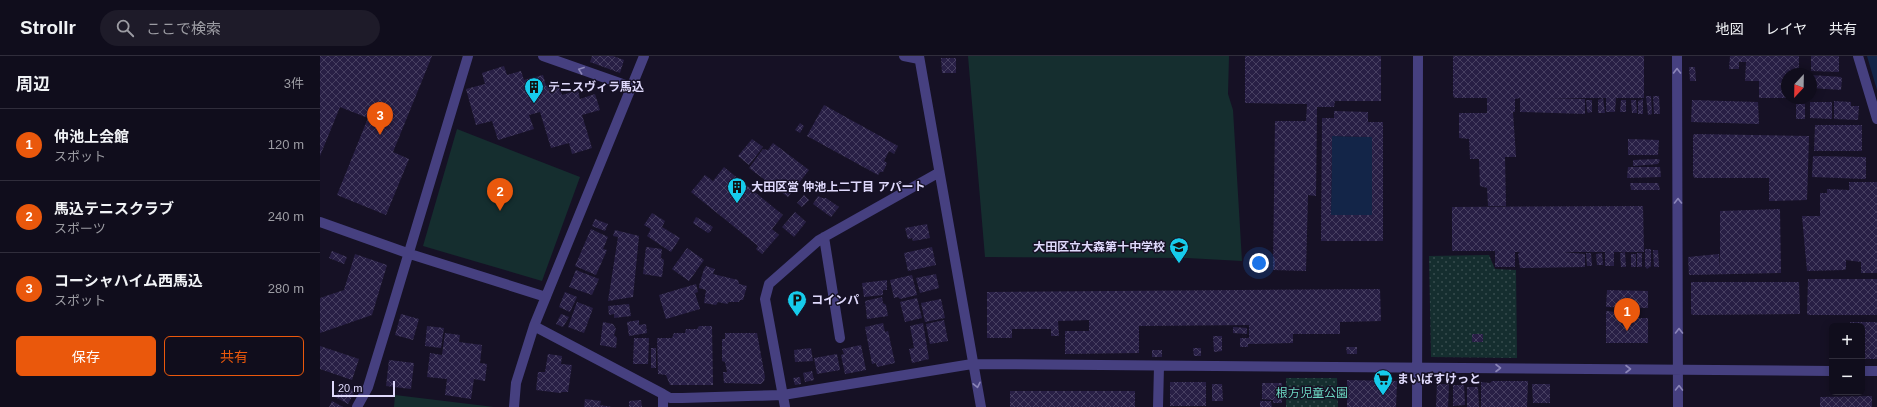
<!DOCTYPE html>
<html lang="ja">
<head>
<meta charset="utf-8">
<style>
  :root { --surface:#100d1c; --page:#1e1b29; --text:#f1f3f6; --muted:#9c9ca3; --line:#302d3b; --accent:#ea580c }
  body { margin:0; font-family:Arial,"Noto Sans JP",sans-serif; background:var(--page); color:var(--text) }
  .controls { position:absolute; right:12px; bottom:12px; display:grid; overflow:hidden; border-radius:6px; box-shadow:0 2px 10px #0003 }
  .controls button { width:36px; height:36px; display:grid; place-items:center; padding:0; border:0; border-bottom:1px solid var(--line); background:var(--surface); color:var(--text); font:20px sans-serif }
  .compass { position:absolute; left:1461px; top:12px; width:36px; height:36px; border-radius:50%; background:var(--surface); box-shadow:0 2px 10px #0003; rotate:202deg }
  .scale { position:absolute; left:12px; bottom:10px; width:63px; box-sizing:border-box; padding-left:4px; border:2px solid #dfd9fc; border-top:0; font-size:11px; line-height:14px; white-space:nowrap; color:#dfd9fc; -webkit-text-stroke:3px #161125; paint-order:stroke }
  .you { position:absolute; left:939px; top:207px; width:14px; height:14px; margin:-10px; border:3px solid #fff; border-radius:50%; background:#1a73e8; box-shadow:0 0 0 6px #1a73e833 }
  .badge { display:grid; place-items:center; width:26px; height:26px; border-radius:50%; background:var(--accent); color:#fff; font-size:13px; font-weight:700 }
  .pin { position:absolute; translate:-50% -33px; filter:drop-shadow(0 1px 2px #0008) }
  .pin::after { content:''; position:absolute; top:21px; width:14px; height:12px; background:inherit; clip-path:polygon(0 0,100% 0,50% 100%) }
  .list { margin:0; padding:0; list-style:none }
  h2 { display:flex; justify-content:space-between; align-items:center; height:52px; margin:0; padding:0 16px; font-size:17px }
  h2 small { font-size:13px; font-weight:400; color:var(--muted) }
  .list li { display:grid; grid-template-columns:26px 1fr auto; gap:12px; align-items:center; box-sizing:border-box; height:72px; padding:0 16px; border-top:1px solid var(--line) }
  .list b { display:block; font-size:15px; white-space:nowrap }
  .list p { margin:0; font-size:13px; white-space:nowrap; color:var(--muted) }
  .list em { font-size:13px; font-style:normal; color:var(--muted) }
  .actions { display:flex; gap:8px; padding:12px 16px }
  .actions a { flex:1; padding:9px 0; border:1px solid var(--accent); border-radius:6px; text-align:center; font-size:14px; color:var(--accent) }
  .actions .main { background:var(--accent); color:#fff }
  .icon { flex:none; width:22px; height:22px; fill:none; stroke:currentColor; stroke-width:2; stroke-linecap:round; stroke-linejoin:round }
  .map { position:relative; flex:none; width:1557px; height:351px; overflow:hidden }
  header { display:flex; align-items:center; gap:24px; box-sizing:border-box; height:56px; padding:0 20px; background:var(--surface); border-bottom:1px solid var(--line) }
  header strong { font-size:19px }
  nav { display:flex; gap:22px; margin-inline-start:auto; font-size:14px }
  .search { width:280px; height:36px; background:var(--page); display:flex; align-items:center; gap:10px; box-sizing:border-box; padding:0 14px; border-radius:22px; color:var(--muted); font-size:15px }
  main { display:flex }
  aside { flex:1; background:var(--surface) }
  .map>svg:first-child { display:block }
  .grass { fill:#152e2f }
  .park { fill:url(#park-dots) }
  .water { fill:#132548 }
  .building { fill:url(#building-cross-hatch); fill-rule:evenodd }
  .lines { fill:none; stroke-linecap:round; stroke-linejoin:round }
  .minor { stroke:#464080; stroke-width:10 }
  .oneway { stroke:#8b85b8 }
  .labels { text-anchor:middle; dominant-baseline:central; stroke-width:3; stroke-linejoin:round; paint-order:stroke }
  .poi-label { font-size:12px; font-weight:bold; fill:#dfd9fc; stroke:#161125; text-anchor:start }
  .park-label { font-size:12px; fill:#6bd6c1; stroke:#161125 }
</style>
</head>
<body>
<header>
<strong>Strollr</strong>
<div class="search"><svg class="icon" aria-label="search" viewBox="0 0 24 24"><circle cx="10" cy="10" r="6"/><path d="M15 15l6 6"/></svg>ここで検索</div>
<nav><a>地図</a><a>レイヤ</a><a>共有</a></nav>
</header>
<main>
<aside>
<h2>周辺<small>3件</small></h2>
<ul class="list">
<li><span class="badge">1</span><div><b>仲池上会館</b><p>スポット</p></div><em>120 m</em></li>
<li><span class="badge">2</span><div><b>馬込テニスクラブ</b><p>スポーツ</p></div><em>240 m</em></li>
<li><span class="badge">3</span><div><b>コーシャハイム西馬込</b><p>スポット</p></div><em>280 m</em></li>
</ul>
<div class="actions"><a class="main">保存</a><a>共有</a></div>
</aside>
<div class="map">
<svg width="1557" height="351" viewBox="0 0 1557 351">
  <defs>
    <pattern id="park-dots" width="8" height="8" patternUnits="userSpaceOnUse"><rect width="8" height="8" fill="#152e2f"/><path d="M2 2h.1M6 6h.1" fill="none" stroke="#374c4e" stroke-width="1.8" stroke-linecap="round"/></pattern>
    <pattern id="building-cross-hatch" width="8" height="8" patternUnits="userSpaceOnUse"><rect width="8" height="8" fill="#281f45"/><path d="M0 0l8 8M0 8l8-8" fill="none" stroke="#473f61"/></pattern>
  </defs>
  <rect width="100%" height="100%" fill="#161125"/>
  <path class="grass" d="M648 0H909L908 38 913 54 922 205 867 202 665 201Z
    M137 73 260 121 222 225 103 190Z
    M75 339 174 351H74Z"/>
  <path class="park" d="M1169 199 1175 213 1196 214 1197 302 1111 301 1109 200Z
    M966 322H1017L1018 351H966Z"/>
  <path class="water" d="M1547 0H1557V34Z
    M1012 80 1052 81V159H1011Z"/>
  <path class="building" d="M0 0H112L73 96 89 103 66 159 17 139 48 62 20 51 0 100Z
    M272 0H293L304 4 300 17 270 6Z
    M925 0H1061V45H1015L1014 51H997L996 140 988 139 986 215 953 214 955 65H986L987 48 925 47Z
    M1133 0H1324V42H1296L1295 56H1286V42H1228L1265 43V58L1200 56V42L1195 43V56H1193L1196 101H1185L1186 150H1168L1167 132 1160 130 1159 103H1150L1149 83 1139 82V57H1167V42H1135L1133 40Z
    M1410 0H1479V18H1467V42H1439V25H1425L1426 6H1419V13H1409Z
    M1491 0H1519V16L1491 15Z
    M621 2H636V17H622Z
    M184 10 187 19 201 15 204 24 223 19 226 30 238 26 242 39 258 34 260 43 275 38 280 54 262 59 272 92 252 98 249 87 231 92 220 56 209 59 214 73 178 84 172 65 156 69 146 33 165 28 162 17Z
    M1369 11H1375L1376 25H1370Z
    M1491 19 1521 21 1522 23 1521 34 1491 32Z
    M1326 40H1331L1332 58 1328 59Z
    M1333 40H1339L1340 58H1334Z
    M1283 42 1285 57H1278V44Z
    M1323 43V58H1318V45Z
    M1266 44H1272V56L1268 57 1267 55Z
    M1301 44H1306V56H1300Z
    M1311 44H1316L1317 57H1312Z
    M1372 44 1438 46 1439 68 1371 66Z
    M1514 45 1531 46V50H1539L1538 64 1514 63Z
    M1490 46H1512V63L1490 62Z
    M1476 48H1485V63H1476Z
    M504 49 578 90 574 98 569 95 564 105 567 107 563 116H560L558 119 487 80Z
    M1014 55 1048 56V66H1063V185H1001L1002 62H1014ZM1012 80 1052 81V159H1011Z
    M480 67 484 70 480 77 475 74Z
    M1495 69H1542V95H1494Z
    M1375 78 1489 80 1487 144 1449 145V122H1375L1373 120V79Z
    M432 83 443 91 429 109 418 100Z
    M1308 83 1339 84 1338 99H1308Z
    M453 87 489 114 468 141 429 112 443 93 448 94Z
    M1493 100 1546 101V122L1545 123 1492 121Z
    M1338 103 1340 104 1338 108 1313 110V104Z
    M404 111 463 159 452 173 459 179 442 198 436 193 438 190 371 136 385 119 393 125Z
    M1308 111H1340L1341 121 1307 122Z
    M1529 126H1557V217H1541V206L1526 204V213L1524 214 1487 215 1482 160H1500V137H1507V133L1529 134Z
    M1310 127H1338L1340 134H1311Z
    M484 139 489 144 482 151 477 147Z
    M498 140 502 142H506L519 151 511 161 493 148Z
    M1323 150 1324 196H1294V210H1285V196H1243L1265 198V211L1200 212 1198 198 1200 196H1195V211H1175V195H1132V151Z
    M1460 153 1461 217 1369 219 1368 201 1399 198 1400 212V155Z
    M475 156 486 166 474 181 462 171Z
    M332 157 345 165 342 171 360 182 351 196 327 180 331 173 324 169Z
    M376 161 393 171 390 176 388 177 373 167Z
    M275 163 288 168 285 175 272 170Z
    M607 168 610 182 593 185 592 182 588 183 585 172Z
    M271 173 288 181 283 193 287 194 276 219 255 210Z
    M295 174 319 180 313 241 288 245 298 181 293 180Z
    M326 191 342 193 341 202 344 204 342 221 323 218Z
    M612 191 616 209 588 215 584 197Z
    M367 192 384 204 369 225 352 213Z
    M1325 193H1331V210L1327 213 1325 210Z
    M1333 194H1338L1339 211H1334Z
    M12 195 27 201 24 208 9 202Z
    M1305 196 1306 211H1301L1300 197Z
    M1266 197H1271L1272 210H1267Z
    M1282 197 1283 209H1277L1276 198Z
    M1317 197H1322V211H1317Z
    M35 198 67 209 52 259 0 277V242L24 234Z
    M1311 198H1316V211H1311Z
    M386 210 395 213 393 218 418 224 419 228 427 230 423 244H420L419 246H409L407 248 398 246 396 249 384 247 386 234 379 232V230L384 213Z
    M256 214 279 223 272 239 249 231Z
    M616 218 619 232 600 237 596 222Z
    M592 219 597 239 580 243 578 241 574 242 570 224Z
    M1488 223H1557V259H1489L1487 258Z
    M567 224V234H563V239L544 241 542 227Z
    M1371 226H1479L1480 258 1373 259 1371 258Z
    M376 228 378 236 375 237 380 253 346 263 339 239Z
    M1060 233 1061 265 1020 266V278H973V287L928 288V291H920V282H929V269L819 270V297L745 298V275H769V264L738 265 739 280H731V273H692V282H667V236Z
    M1287 234 1328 235V252L1286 251Z
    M245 236 257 241 250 256 239 251Z
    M562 241 563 247 566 249 568 260 547 263 545 245Z
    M597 242 602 262 585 266 580 246Z
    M621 243 625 262 605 266 601 247Z
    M257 246 273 252 264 277 248 271Z
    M309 248 311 260 294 262V258L289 259 288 250Z
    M1286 255 1296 256V262H1328V287H1286Z
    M81 258 99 263 93 284 75 279Z
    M241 258 249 261 243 271 236 268Z
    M319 264V269L326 268 327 277 309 280 307 266Z
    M624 264 628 285 610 288 606 268Z
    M283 266 293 268 296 273 294 279 297 282 296 292 280 289Z
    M1530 266H1557V303H1542V270H1531Z
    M563 267 565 276 568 275 575 307 557 311 556 307 552 308 545 271Z
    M603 267 609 303 592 307 589 293 594 292 590 270Z
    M107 270 124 272 121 292 105 290Z
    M379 270H392L393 329H350L346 319 338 318 337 282H352L354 277H365L366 273H377Z
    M913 271 927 272V278L913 277Z
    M125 277 140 279 139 286 162 289 160 307 167 308 165 325 154 323 151 343 125 339 127 323 107 321 110 297 122 299Z
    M405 277H437L445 321 444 325 441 328 404 327 403 316H407L405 306 402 305V283H405Z
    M1152 278H1163V286H1152Z
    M893 280H902V295L894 296Z
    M314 282H329L328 308H313Z
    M541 289 546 314 525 318 521 299 524 298 522 293Z
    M0 290 39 303 32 324 0 313Z
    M1026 291H1037V298H1027Z
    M331 292H336V312H331Z
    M491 292 493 305 475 306 474 294Z
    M873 292H881V300H874Z
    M832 294H842V301H832Z
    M228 298 242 300 241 308 252 309 248 336H242L240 337 216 334 218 316H225Z
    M517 298 520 314 497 318 494 302Z
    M69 304 94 307 91 333 66 330Z
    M492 315 494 324 485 326 483 317Z
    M480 321 481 328 475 329 473 322Z
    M1027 324 1077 325 1076 351H1027Z
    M1172 325H1208L1207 351H1161V326L1170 327Z
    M850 326H886V350H850Z
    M23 327 35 335 28 348 15 341Z
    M942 327H962V347H953V344L942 343Z
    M892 328H902L903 345H892Z
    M1117 328H1129L1128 351H1116Z
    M1212 328H1230V347H1213Z
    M1133 329H1144L1145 349 1133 350Z
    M1147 331H1158L1159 351H1147Z
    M690 335H815V351H690Z
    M1552 340V351H1500V341Z
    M265 343 281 345 280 349 292 351H264Z
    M321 344 322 351H309V345Z
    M12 345 23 351H9Z
    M940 345H951L952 351H940Z"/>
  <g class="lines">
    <path class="minor" d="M223 0 311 31
      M584 0 599 3
      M599 0 661 351
      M1357 0 1358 351
      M1538 0 1557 63
      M0 166 90 198 226 241
      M504 181 520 282
      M214 270 343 338 350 342H362L463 339 652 308 1512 315
      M1542 315H1557
      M343 338V351
      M37 351 48 331 71 256 148 0
      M194 351 196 327 214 270 324 0
      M465 351 445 243 449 228 499 184 618 117
      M838 351 839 310
      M1097 351 1098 0"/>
  </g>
  <defs><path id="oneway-chevron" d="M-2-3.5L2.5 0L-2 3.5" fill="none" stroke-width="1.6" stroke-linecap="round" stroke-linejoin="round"/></defs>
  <g class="oneway">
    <use href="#oneway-chevron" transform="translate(261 14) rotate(-160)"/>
    <use href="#oneway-chevron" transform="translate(1357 15) rotate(-90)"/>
    <use href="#oneway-chevron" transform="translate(1358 145) rotate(-90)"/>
    <use href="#oneway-chevron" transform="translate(1359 275) rotate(-90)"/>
    <use href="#oneway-chevron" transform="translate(1178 312)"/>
    <use href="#oneway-chevron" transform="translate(1308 313)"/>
    <use href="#oneway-chevron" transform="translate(657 329) rotate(78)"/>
    <use href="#oneway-chevron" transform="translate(1359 332) rotate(-89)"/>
  </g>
  <defs>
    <g id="building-pin" transform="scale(1)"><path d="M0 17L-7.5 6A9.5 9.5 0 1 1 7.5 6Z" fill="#16cbeb" stroke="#161125"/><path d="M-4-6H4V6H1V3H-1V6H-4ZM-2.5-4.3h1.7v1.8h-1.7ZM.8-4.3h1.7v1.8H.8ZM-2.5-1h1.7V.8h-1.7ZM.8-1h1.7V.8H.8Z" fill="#111"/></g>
    <g id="school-pin" transform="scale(1)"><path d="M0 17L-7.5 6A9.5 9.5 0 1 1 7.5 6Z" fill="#16cbeb" stroke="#161125"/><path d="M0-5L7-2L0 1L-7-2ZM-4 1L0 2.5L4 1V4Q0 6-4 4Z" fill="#111"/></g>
    <g id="parking-pin" transform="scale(1)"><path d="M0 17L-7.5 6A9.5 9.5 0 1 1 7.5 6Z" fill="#16cbeb" stroke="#161125"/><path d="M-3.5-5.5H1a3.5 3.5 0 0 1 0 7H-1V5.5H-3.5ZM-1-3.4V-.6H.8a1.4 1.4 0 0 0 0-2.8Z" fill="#111"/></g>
    <g id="supermarket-pin" transform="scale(1)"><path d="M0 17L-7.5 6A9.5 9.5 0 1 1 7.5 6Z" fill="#16cbeb" stroke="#161125"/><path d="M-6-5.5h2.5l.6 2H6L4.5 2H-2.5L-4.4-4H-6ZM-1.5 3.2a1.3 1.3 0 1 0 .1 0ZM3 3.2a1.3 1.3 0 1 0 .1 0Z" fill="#111"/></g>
  </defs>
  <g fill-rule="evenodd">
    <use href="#building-pin" x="214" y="31"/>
    <use href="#building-pin" x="417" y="131"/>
    <use href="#school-pin" x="859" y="191"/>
    <use href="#parking-pin" x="477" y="244"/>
    <use href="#supermarket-pin" x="1063" y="323"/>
  </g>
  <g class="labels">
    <g class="poi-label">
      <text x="228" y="31">テニスヴィラ馬込</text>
      <text x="431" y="131">大田区営 仲池上二丁目 アパート</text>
      <text x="845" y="191" text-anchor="end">大田区立大森第十中学校</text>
      <text x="491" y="244">コインパ</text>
      <text x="1077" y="323">まいばすけっと</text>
    </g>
    <g class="park-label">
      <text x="992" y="337">根方児童公園</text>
    </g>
  </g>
</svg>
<div class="controls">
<button>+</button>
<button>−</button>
</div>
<svg class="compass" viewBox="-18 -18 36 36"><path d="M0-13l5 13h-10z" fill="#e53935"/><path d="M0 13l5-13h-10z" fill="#9c9ca3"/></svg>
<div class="scale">20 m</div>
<div class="you"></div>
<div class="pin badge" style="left:1307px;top:275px">1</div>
<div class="pin badge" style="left:180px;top:155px">2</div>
<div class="pin badge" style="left:60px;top:79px">3</div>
</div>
</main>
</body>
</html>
